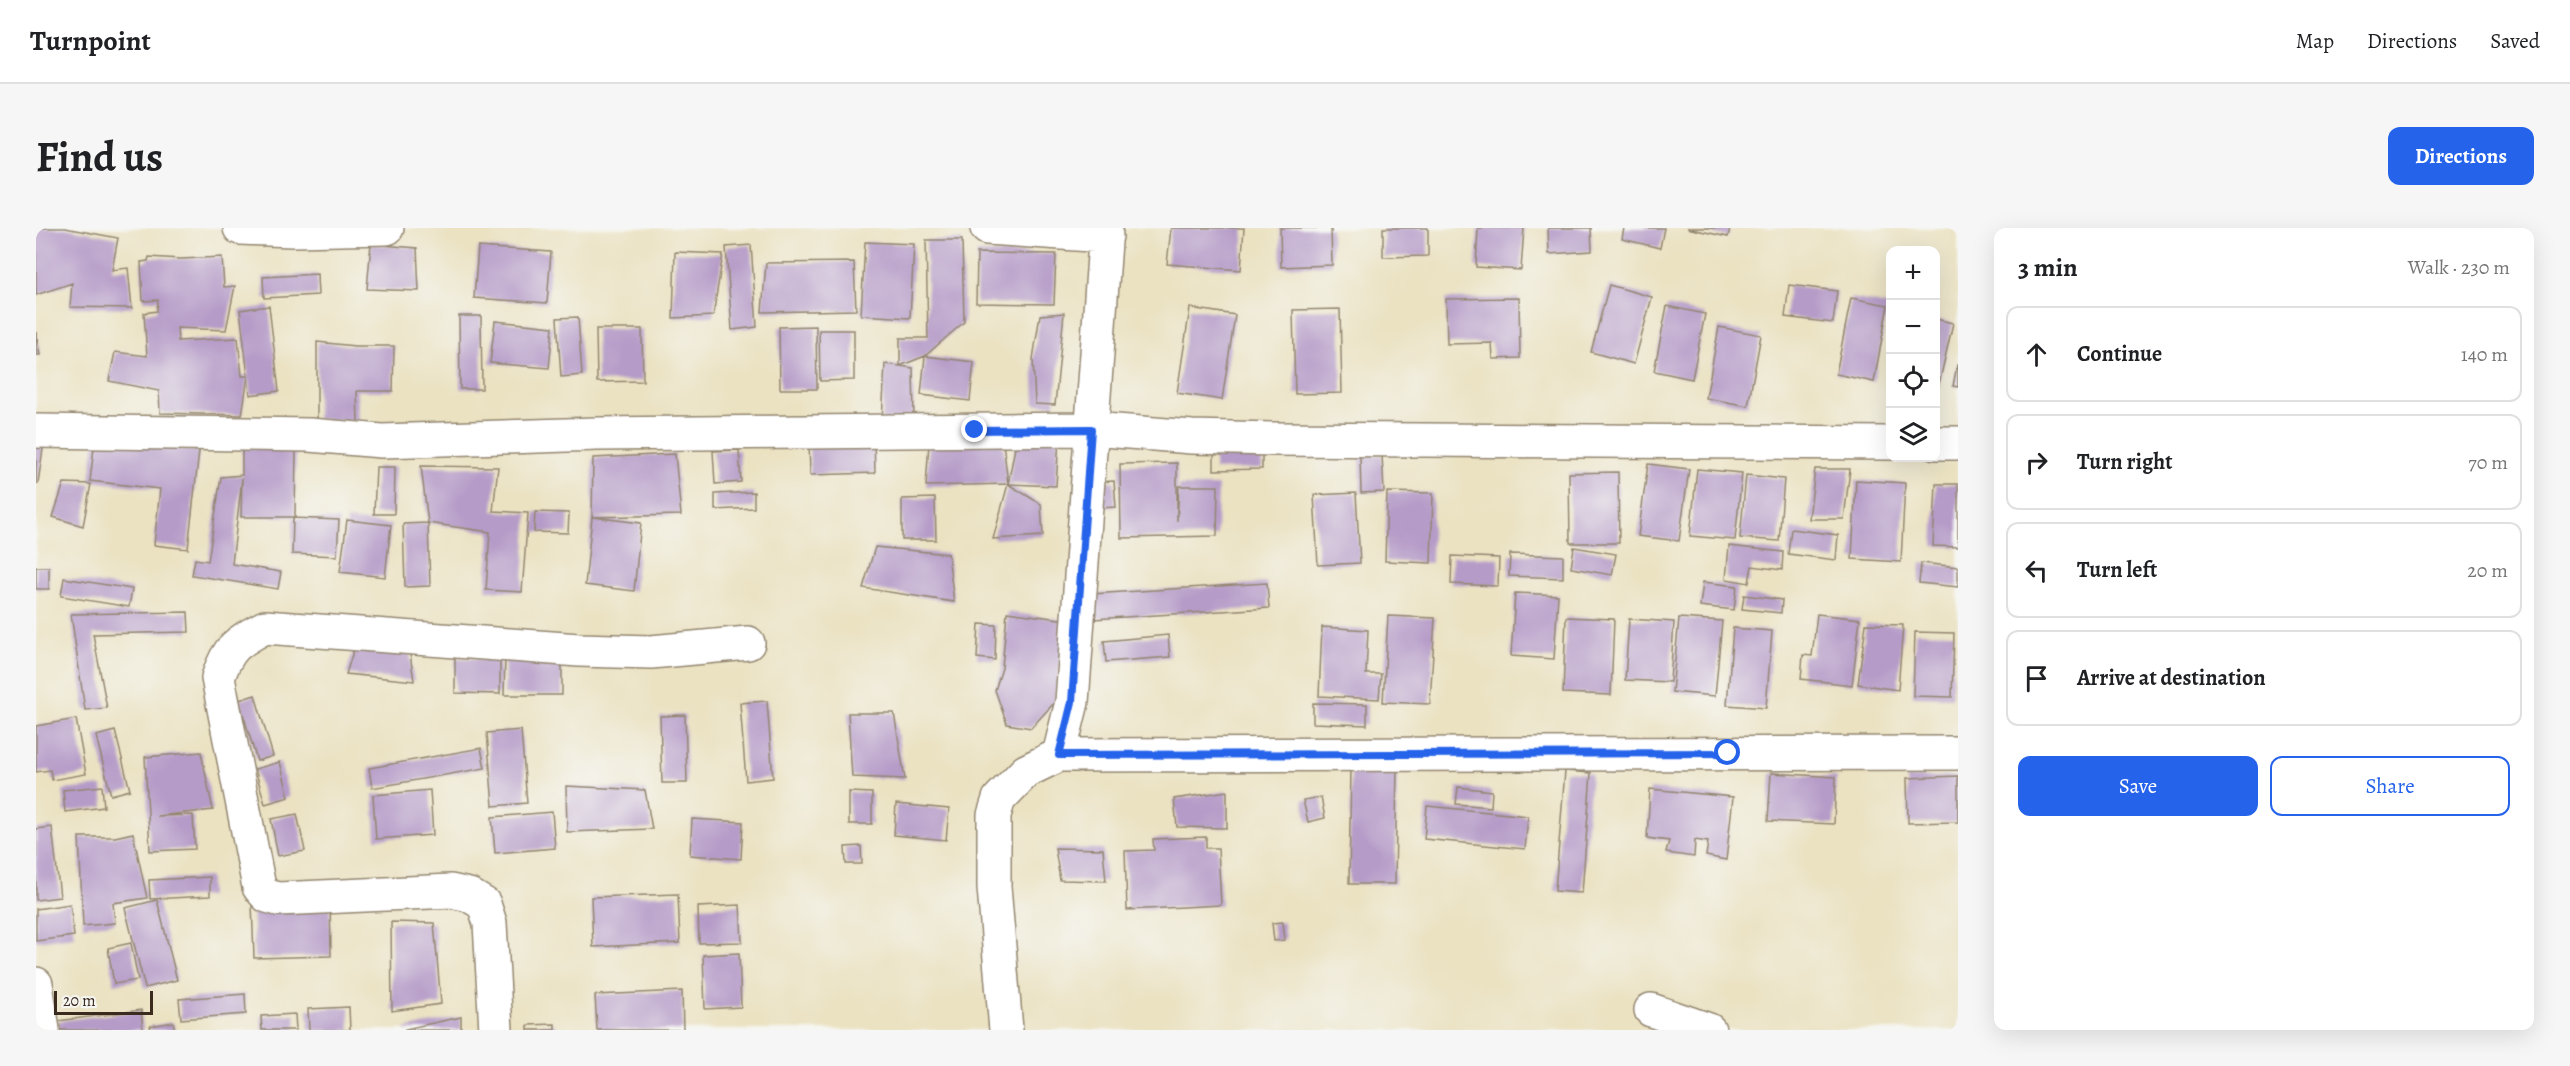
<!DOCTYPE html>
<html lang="en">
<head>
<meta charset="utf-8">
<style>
  :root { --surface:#fff; --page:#f6f6f6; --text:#202124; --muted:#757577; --line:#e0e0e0; --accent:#2563eb }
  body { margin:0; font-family:Alegreya,serif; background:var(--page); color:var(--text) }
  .controls { position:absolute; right:18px; top:18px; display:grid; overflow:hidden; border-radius:12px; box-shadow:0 6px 24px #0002 }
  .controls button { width:54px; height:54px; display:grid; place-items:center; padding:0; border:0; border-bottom:2px solid var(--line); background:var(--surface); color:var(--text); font:30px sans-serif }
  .scale { position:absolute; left:18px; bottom:15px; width:99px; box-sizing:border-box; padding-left:6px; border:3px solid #3b2a1e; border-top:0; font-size:16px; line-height:21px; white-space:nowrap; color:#3b2a1e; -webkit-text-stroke:4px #f6f6f2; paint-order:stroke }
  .stop { position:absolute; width:18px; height:18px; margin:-14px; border:4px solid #2563eb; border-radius:50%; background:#fff }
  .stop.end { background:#2563eb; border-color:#fff; box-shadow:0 2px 6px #0008 }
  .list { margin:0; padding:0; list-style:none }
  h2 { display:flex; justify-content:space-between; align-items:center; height:78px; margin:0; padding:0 24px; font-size:26px }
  h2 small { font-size:20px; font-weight:400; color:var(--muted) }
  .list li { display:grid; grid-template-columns:39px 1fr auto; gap:18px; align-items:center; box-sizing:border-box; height:96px; margin:0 12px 12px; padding:0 12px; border:2px solid var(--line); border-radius:12px }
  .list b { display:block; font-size:22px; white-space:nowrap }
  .list em { font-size:20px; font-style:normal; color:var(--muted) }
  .actions { display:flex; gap:12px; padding:18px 24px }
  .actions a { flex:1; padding:14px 0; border:2px solid var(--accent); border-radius:12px; text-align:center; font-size:21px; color:var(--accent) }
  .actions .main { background:var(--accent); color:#fff }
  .icon { flex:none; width:33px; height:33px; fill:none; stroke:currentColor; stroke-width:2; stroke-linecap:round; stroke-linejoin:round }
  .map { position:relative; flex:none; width:1922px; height:802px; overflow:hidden; border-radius:12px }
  header { display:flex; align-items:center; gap:36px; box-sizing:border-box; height:84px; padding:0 30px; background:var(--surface); border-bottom:2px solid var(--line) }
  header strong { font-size:28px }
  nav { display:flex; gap:33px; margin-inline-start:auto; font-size:21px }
  .intro { display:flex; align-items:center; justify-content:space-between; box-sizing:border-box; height:144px; padding:0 36px }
  h1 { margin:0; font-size:42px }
  .button { padding:15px 27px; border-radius:12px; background:var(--accent); color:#fff; font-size:21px; font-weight:700 }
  main { display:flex; gap:36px; padding:0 36px }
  aside { flex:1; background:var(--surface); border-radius:12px; box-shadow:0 6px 24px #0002 }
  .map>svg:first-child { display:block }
  .building { fill:#b59bc8 }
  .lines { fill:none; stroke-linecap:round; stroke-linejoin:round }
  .minor-casing { stroke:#938670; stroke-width:36 }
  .minor { stroke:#fff; stroke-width:33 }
  .route { stroke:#2563eb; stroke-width:8 }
</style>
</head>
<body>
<header>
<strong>Turnpoint</strong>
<nav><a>Map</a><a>Directions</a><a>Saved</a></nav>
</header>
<div class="intro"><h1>Find us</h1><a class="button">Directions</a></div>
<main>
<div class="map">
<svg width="1922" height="802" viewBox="0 0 1922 802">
  <rect width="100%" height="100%" fill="#f6f6f2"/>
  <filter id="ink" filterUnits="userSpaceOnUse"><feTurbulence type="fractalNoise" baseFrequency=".0167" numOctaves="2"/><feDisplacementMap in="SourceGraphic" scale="12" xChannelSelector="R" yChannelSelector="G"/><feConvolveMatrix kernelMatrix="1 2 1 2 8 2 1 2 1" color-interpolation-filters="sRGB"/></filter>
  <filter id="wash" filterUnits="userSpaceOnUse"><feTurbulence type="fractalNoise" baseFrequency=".008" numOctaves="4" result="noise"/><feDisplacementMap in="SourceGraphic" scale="24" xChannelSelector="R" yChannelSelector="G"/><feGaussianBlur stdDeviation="1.35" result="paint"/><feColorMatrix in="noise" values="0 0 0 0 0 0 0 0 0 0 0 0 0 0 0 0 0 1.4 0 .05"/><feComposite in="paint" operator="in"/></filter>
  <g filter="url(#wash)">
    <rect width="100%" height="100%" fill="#ebe2c2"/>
    <g id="blocks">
      <path class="building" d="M5 0H29L82 10 76 42 92 40 96 80 34 79 36 55 0 67V2Z
        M1135 0H1208L1205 42 1131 36Z
        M1244 0H1295L1296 37 1245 39Z
        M1347 0H1392V28L1347 29Z
        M1442 0H1488L1485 42 1440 39Z
        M1512 0H1555L1556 23 1513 26Z
        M1588 0H1628L1624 20 1586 11Z
        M1651 0H1694L1692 9Z
        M890 12H926L928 94 889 128 864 138 877 140 878 191 846 193 849 136 864 138V110H892Z
        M829 14 878 16 874 90 825 87Z
        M335 16 381 20 383 63 331 61Z
        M715 17 721 99 696 102 690 19Z
        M442 19 515 24 511 75 438 70Z
        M639 24 687 26 677 88 637 90Z
        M941 25 1020 26 1018 76 940 75Z
        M113 29 145 31 186 29 188 59 199 58 190 102 141 100 142 113 202 110 206 148H212L204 82 233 78 243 163 214 167 212 148 206 187 124 185 123 163 73 153 79 124 111 128 108 85 121 83 122 72 107 73 105 34 112 33Z
        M818 34 820 82 726 84 730 35Z
        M281 46 282 67 228 70 227 49Z
        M1573 57 1616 69 1598 136 1555 124Z
        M1753 57 1801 63 1797 95 1749 89Z
        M1483 70 1484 130 1457 131 1456 115 1411 116 1410 71Z
        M1815 70 1852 77 1838 154 1800 146Z
        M1631 78 1669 86 1656 151 1618 143Z
        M1154 80 1199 87 1186 172 1141 165Z
        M1304 81 1306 165 1259 166 1257 82Z
        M1028 85 1019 177 999 176 997 131 1004 87Z
        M423 88H445L446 161H424Z
        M542 89 546 147 525 149 521 90Z
        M1900 91 1917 95 1901 165 1900 164Z
        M459 93 517 99 513 140 454 135Z
        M780 98 781 161H744L743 99Z
        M1683 99 1725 107 1712 178 1670 170Z
        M560 101H606L607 153 561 154Z
        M783 102H818V152L784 153Z
        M0 104 4 127H0Z
        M281 114 319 118H358L357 163H321L322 194 281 191Z
        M889 128 938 134 934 173 885 167Z
        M1921 137H1922V159L1917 158Z
        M981 209 1023 211 1020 258 972 256 1005 276 1007 308 957 311 972 256 890 258 893 215 967 214 972 256Z
        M59 211 163 223 152 321 118 317 124 261 54 253Z
        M838 212 839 245 774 247 773 214Z
        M0 213 8 214 2 255H0Z
        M1226 213V241L1178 242V214Z
        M206 219 260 220 259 289H205L206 250 196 336 245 344 242 361 156 347 159 331 172 333 185 249 206 247Z
        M703 222 705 254 679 256 677 223Z
        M639 226 645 287 556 289 557 230Z
        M1346 227 1348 264 1325 265 1324 228Z
        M1141 235V293L1143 258H1182L1181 308 1085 310 1084 236Z
        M1612 236 1653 241 1643 313 1602 308Z
        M385 238 462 239 457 283 492 285 486 364 450 362 454 304 392 295 394 358 369 359 367 296 392 295Z
        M340 239H359L358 286H338Z
        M1661 241 1706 245 1699 312 1654 308Z
        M1779 241H1814L1808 291H1773Z
        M1582 244 1583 315H1534L1533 245Z
        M1710 247 1748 251 1743 313 1704 310Z
        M1820 252 1869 255 1865 334 1816 331Z
        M1078 253 1080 279 1063 280 1061 254Z
        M28 255 55 256 47 298 17 289Z
        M1900 256H1922V319L1897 318Z
        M718 264V280L679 282V266Z
        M1351 264 1397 265 1395 335 1349 333Z
        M1320 265 1324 335 1282 337 1278 267Z
        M899 270 900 312H866V271Z
        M499 284 533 285 532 305 498 304Z
        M556 289 605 295 598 363 549 357Z
        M257 290 303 292 301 328 256 326Z
        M311 292 355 297 349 349 304 344Z
        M1755 301 1802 307 1800 332 1752 326Z
        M1693 318 1747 324 1746 342 1716 338 1713 355 1690 351Z
        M839 319 912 326 918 374 827 360Z
        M1538 319 1580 326 1576 347 1535 340Z
        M1474 326 1527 328V350L1473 348Z
        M1416 328 1463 330 1462 358 1415 356Z
        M1885 335 1922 339V359L1883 355Z
        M0 339H13V361H0Z
        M28 350 96 361 93 379 25 368Z
        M1667 354 1701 358 1698 382 1664 378Z
        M1231 355 1233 380 1057 391 1055 366Z
        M1479 365 1522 367 1518 431 1475 428Z
        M1708 367 1746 372 1745 385 1706 381Z
        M152 384 153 404 57 406 71 480 49 482 35 386Z
        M971 384 1031 392 1019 474 995 500 971 496 959 462 966 440Z
        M1781 386 1824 391 1816 457 1765 451 1767 427 1776 428Z
        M1352 388 1399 390 1394 476 1347 474Z
        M1530 389 1578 391 1575 467 1527 465Z
        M1643 390 1686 393 1679 468 1636 464Z
        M1593 391 1638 394 1634 454 1589 452Z
        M943 396 960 397 959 432 941 430Z
        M1830 396 1867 397 1862 462 1822 456Z
        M1286 399 1332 402 1330 446H1345L1343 471 1283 468Z
        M1697 400 1736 403 1730 480 1691 477Z
        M1879 404 1918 405 1916 469 1877 468Z
        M1132 407 1134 429 1070 434 1068 413Z
        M319 417 374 426 378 453 310 446Z
        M469 428H526V467H468Z
        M419 430 464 431V466L419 465Z
        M219 467 237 528 221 533 203 472Z
        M731 473 737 550 710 553 704 475Z
        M1277 475 1331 476V497L1277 495Z
        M812 485H858L869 551 816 549Z
        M649 487 651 555H626L624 488Z
        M40 491 50 546 16 552 14 542 0 544V498Z
        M485 502 491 575 457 578 451 505Z
        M79 503 94 562 75 567 60 508Z
        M445 520 449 540 336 560 333 540Z
        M165 524 177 582 121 588 157 587 159 621 114 623 109 529Z
        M244 534 253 569 229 576 219 541Z
        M1315 539 1361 540 1359 656H1313Z
        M1529 543 1555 545 1546 665 1519 663Z
        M1735 545 1800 549 1798 596 1732 593Z
        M1922 548V594L1872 595 1871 550Z
        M66 558 68 579 29 584 27 562Z
        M530 558 609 562 616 601 531 604Z
        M1422 559 1456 563 1455 579 1420 576Z
        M1614 561 1697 569 1690 632 1670 628 1672 614 1659 612 1658 629 1630 625 1633 613 1611 610Z
        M394 562 397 607 340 611 337 567Z
        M1191 563V600L1141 599 1138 571Z
        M813 564 836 565V596H813Z
        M1285 569 1289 590 1272 594 1267 572Z
        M860 576 913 581 910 612 858 607Z
        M1391 578 1492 588 1489 621 1388 611Z
        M516 584 519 620 459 625 456 589Z
        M261 586 269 623 242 628 235 591Z
        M656 591 707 594 705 631 654 627Z
        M16 599 24 669 0 672V601Z
        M97 605 111 670 77 675 79 695 47 698 43 609H79Z
        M1170 609V620H1182L1185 677 1091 682 1089 623 1118 622 1117 611Z
        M825 618 826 636H810L809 619Z
        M1019 620 1067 621 1070 653 1024 652Z
        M174 649V668L114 671 113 652Z
        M642 666 644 715 557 719 555 669Z
        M121 672 141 752 109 760 89 680Z
        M294 673 295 728 218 730 216 675Z
        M34 676 38 708 0 713V681Z
        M704 677 706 714 663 715 662 679Z
        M355 694 398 695 405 776 356 783Z
        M1247 694 1249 712 1238 713 1236 695Z
        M95 715 102 752 78 756 72 720Z
        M703 725 705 779 669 781 667 727Z
        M646 763 647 802H561L559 767Z
        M209 766 210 786 145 791 143 771Z
        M313 779 314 802H273L272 781Z
        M105 782 107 802H23L22 793Z
        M259 786 260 802H226L225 788Z
        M425 789V802H369V801Z
        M137 794 139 802H115L114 798Z
        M519 796V802H492V797Z"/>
    </g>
  </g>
  <g filter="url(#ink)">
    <use href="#blocks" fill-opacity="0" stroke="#938670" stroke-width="1.5"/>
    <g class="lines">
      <g class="minor-casing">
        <path id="minor" d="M204 0 257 2 351 0
          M951 0 1070 8
          M0 203 273 207 346 213 561 206 1055 201 1156 209 1237 211 1854 215
          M1900 215H1922
          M1023 527 1922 525
          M0 756 7 802
          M1615 782 1673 802
          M460 802 454 695 448 676 433 667 415 663 242 671 231 668 223 659 182 450C192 419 201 414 229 399L543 422 615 424 712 415
          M970 802 958 659V587L963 571 990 543 1023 527 1036 474 1070 0"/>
      </g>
      <use href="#minor" class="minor"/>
    </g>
  </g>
  <g class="lines" filter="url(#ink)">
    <path class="route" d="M939 202 1055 201 1036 474 1023 527 1692 525"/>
  </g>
</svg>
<div class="controls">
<button>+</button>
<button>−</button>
<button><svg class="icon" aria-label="locate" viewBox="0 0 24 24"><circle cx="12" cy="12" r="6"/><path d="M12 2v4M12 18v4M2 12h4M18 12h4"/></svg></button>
<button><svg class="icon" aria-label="layers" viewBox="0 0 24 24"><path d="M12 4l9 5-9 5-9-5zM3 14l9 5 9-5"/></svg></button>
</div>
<div class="scale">20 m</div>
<div class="stop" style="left:1692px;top:525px"></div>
<div class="stop end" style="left:939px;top:202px"></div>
</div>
<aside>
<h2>3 min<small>Walk · 230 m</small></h2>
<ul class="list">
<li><svg class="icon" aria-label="ahead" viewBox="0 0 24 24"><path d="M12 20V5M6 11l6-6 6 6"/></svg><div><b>Continue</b></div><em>140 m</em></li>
<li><svg class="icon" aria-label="right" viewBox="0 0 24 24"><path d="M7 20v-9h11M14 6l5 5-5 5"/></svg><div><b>Turn right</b></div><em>70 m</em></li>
<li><svg class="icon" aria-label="left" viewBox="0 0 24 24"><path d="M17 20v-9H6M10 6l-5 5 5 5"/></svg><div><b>Turn left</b></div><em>20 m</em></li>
<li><svg class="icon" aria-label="arrive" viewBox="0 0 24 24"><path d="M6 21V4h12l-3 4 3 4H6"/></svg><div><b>Arrive at destination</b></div></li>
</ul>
<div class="actions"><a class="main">Save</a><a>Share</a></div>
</aside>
</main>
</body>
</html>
